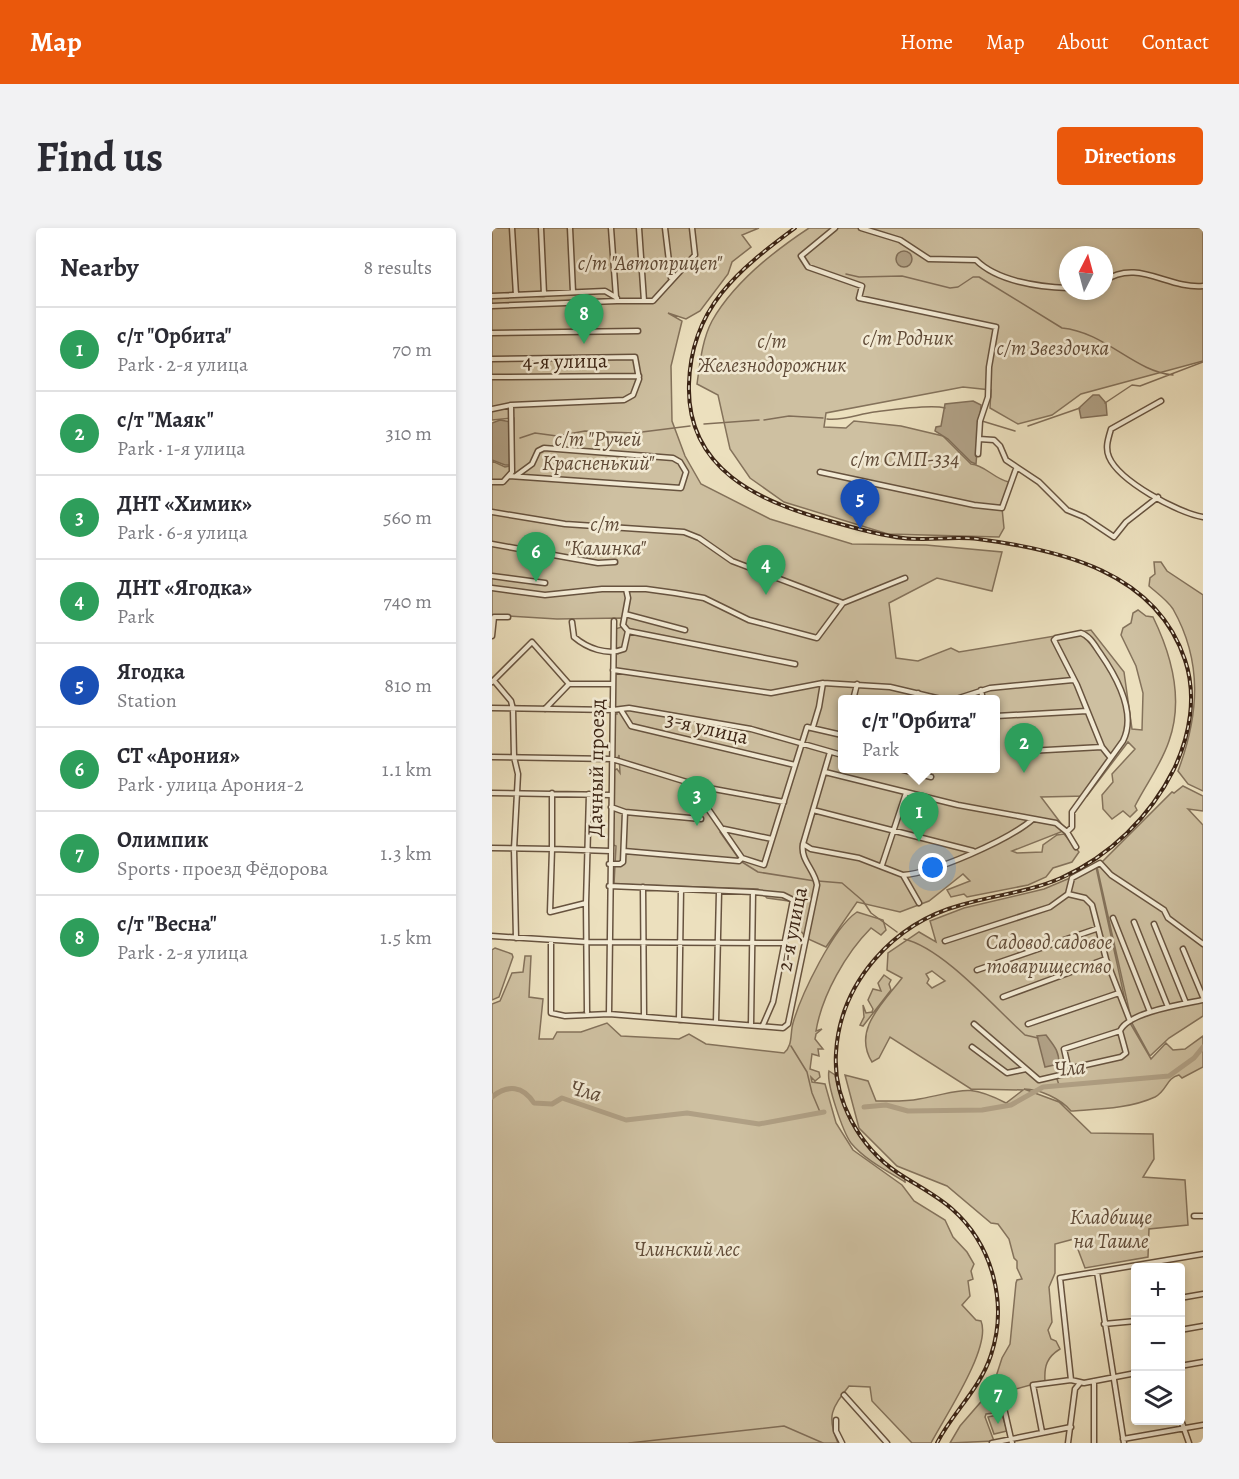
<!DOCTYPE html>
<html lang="en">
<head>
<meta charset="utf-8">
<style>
  :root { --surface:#fff; --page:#f2f2f3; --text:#2b2b33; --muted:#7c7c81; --line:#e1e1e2; --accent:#ea580c }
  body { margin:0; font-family:Alegreya,serif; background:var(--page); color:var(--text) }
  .controls { position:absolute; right:18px; bottom:18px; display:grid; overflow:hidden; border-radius:6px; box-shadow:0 3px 9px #0003 }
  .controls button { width:54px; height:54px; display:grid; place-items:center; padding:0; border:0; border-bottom:2px solid var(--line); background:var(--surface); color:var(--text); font:30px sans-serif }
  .compass { position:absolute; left:567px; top:18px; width:54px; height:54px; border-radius:50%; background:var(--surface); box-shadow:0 3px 9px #0003; rotate:6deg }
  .you { position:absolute; left:441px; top:640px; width:21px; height:21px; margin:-15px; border:4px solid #fff; border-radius:50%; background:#1a73e8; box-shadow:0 0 0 9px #1a73e833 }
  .badge { display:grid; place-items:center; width:39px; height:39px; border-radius:50%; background:var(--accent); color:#fff; font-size:20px; font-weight:700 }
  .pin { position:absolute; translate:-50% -50px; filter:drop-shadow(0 2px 3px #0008) }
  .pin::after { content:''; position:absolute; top:32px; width:21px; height:18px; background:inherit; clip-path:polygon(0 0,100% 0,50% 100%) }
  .popup { position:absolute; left:346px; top:467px; width:162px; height:78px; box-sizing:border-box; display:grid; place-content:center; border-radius:6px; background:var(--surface); filter:drop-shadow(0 2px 4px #0005); font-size:20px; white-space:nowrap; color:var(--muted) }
  .popup b { font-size:22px; color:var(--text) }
  .popup::after { content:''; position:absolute; left:50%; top:100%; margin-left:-12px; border:12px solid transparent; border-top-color:var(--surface) }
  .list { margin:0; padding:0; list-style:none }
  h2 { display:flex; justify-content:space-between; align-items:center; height:78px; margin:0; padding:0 24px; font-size:26px }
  h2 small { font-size:20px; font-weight:400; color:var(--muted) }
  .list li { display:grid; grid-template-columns:39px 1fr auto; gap:18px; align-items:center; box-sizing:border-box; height:84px; padding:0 24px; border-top:2px solid var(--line) }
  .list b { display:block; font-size:22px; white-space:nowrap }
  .list p { margin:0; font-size:20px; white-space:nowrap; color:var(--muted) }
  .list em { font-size:20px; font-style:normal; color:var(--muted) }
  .icon { flex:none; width:33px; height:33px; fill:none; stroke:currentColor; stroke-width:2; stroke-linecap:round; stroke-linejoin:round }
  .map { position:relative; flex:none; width:711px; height:1215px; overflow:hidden; border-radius:6px }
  header { display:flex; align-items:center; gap:36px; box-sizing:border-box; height:84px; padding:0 30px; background:var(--accent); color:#fff }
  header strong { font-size:28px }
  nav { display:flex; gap:33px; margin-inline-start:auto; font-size:21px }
  .intro { display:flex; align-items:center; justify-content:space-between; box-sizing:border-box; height:144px; padding:0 36px }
  h1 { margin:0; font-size:42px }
  .button { padding:15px 27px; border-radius:6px; background:var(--accent); color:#fff; font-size:21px; font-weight:700 }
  main { display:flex; gap:36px; padding:0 36px }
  aside { flex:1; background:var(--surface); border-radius:6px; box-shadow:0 3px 9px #0003 }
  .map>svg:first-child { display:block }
  .green { fill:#cec0a1; stroke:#84725b; stroke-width:1.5; fill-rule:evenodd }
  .water { fill:#b0a085; stroke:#816e58; stroke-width:1.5 }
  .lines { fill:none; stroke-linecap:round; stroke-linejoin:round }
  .stream { stroke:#816e58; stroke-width:1.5 }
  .river { stroke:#b0a085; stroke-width:5 }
  .minor-casing { stroke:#67533f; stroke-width:7 }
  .minor { stroke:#f3ebd5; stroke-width:4 }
  .rail-casing { stroke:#3b2415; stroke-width:4 }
  .rail { stroke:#f3ebd5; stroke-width:1.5; stroke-dasharray:4.5; stroke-linecap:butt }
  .labels { text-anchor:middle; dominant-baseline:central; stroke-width:5; stroke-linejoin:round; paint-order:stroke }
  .park-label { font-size:21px; font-style:italic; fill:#604b38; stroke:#f3ebd5 }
  .street-label { font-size:21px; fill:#3b2415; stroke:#f3ebd5 }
  .water-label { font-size:22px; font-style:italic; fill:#5e4937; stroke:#f3ebd5 }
</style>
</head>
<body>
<header>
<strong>Map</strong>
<nav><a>Home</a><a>Map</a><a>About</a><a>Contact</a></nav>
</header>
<div class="intro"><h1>Find us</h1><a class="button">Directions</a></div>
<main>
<aside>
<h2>Nearby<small>8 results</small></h2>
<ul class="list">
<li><span class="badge" style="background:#2e9e5b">1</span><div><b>с/т &quot;Орбита&quot;</b><p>Park · 2-я улица</p></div><em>70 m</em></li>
<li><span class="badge" style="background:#2e9e5b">2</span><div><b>с/т &quot;Маяк&quot;</b><p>Park · 1-я улица</p></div><em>310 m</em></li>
<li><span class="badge" style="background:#2e9e5b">3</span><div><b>ДНТ «Химик»</b><p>Park · 6-я улица</p></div><em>560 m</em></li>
<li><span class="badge" style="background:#2e9e5b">4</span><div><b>ДНТ «Ягодка»</b><p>Park</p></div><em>740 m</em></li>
<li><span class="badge" style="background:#1a4fb4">5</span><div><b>Ягодка</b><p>Station</p></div><em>810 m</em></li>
<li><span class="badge" style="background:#2e9e5b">6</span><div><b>СТ «Арония»</b><p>Park · улица Арония-2</p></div><em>1.1 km</em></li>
<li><span class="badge" style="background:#2e9e5b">7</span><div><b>Олимпик</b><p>Sports · проезд Фёдорова</p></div><em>1.3 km</em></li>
<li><span class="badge" style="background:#2e9e5b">8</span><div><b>с/т &quot;Весна&quot;</b><p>Park · 2-я улица</p></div><em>1.5 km</em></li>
</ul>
</aside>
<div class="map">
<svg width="711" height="1215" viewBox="0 0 711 1215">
  <rect width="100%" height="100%" fill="#ece0be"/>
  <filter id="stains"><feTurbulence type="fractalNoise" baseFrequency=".00333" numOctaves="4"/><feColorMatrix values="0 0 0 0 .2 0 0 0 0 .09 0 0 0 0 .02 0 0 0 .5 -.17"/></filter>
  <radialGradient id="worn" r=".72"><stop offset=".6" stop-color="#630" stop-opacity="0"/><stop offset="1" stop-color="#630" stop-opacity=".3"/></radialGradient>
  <path class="green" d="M0 0H267L250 7 259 19 240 34 236 46 208 83 194 91 176 85 190 93 179 138 180 193 193 228 209 256 278 291 360 316 434 317 510 324 500 363 445 350 397 375 404 430 426 433 459 420 467 424 599 402 632 444 640 501 650 502 651 465 644 438 629 407 631 400 639 395 641 385 646 382 654 388 661 389C680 428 692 471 677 513 669 537 654 556 643 578L645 582 638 589 631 583 620 591 611 581 610 567 621 554 620 546 643 521 636 514 595 568 549 569 574 602 520 623 525 625 550 624 551 617 565 607 572 606 587 624 580 634 561 640 554 649 536 657 475 669 472 666 459 669 455 662 478 653 471 646 437 673 408 684 365 674 334 719 314 710 301 692 304 674 275 670 266 661 122 656 124 618 119 616 120 543 125 541 128 545 127 527 126 530 121 529V486H125L124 479 121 477 122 444 126 441 123 440V426H126L127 421H123V401L130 399 131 390 65 391 0 387V233L13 239 22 237V190L0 192ZM350 472H504V540H350Z
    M317 0H711V133L589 166 560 187 526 196 498 180 499 162 471 159 334 185 332 199 354 200 362 193 409 198 451 208 479 236C493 237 502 251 517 254L510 280 512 300 507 309 396 306 292 274 258 250 238 221 226 167 205 156C208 135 210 112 220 93 241 56 282 23 317 0ZM576 27H612V63H576Z
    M662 334H669L675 343 711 367V563L696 556 686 543C707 487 711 434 681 381 675 372 665 365 657 358L658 350 663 346Z
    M691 558 711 568V583L696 581 711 597V788L677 810 658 828 640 795 605 639 680 564 682 565Z
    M604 639 638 795 659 831 674 815 681 822 693 821 711 808V839L690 850 687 847C674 850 675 863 663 869 637 881 606 881 579 883 569 871 548 861 532 861L567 874 599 905 661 906 662 931 651 949 693 952 696 997 657 1001 656 1029 593 1040 582 1011 563 1016V1045L557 1059 560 1094 556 1102 559 1111 564 1113 568 1121C555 1129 552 1138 553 1153L510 1165 513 1179H509L510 1184 494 1186 493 1189 502 1213 458 1215 468 1198 500 1161 510 1130 518 1116 524 1055 525 1052 530 1051 525 1040V1033L522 1030 517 1011 506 996 499 995 455 958 405 938 367 900 353 847 376 853 384 873C398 873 413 874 427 871 469 864 473 854 514 875L531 862 479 861 398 809 387 830 380 834C360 802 391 775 410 750L395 742 396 725 427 704 444 714 438 693 472 680 552 661ZM440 743 453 753 440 760 435 755 437 751 434 746Z
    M365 684 391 692 394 702 389 707 379 700C354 725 330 767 324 803L330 801 324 806 323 811 331 821H326L327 828 320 826 318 841 327 844 328 849 323 853 319 849 320 854 333 856 344 895 361 922 410 957 422 973 453 992 461 1009 475 1024 482 1036 479 1043 481 1051 476 1053 478 1068 470 1077 484 1092 489 1093C500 1119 452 1190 439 1215H420L380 1173 378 1159 357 1158C340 1180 334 1188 346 1215H0V776L8 773 20 745 31 744 33 728H39L37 769 51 771 47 811H61L65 804H89L115 795 129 808 187 811 197 806 214 816 292 825C301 818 298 805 301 795 309 767 341 700 365 684Z
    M3 720 20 726 21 729 7 769 0 772V722Z
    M392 747 399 752 397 756 399 762 371 798 368 797 372 789 371 777 374 785 380 784 381 781 376 772 381 761 389 763 386 755Z
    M337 843 343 847C353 896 373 922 413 951V954C395 943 372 931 359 915 351 904 334 855 337 843Z
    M510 1186 515 1203 502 1206 496 1189Z"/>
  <path class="water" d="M404 31a8 8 0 1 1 16 0a8 8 0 1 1-16 0Z
    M601 167H607L614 175 615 187 589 190 587 180Z
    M481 173 489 177 484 236 479 234 456 211 443 203 444 199 449 198 453 176Z
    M8 192 19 194V237H13L0 232V195Z
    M554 807C562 818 567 822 567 836L553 839 545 808Z"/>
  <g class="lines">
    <path class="stream" d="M354 46 367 49 410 48 458 60 466 59 481 49H487L570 100C613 104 643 144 681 147
      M613 175 640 157 648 158 711 134
      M335 191C351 193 367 186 382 184 398 182 439 176 453 180
      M272 192 297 188 331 190
      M490 193 523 203
      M212 196 267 192
      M536 198 588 180
      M28 210 43 205 65 208 93 203 142 205 198 198
      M228 604 247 631
      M250 634 266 644 323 653
      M326 653 350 655 371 673 379 685 405 704
      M412 711C451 720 502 779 533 807L546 810
      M299 818 315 844 320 865 328 884
      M565 851 567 857
      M137 1215 292 1198 331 1215"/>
    <path class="river" d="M0 869C16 856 31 858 42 875L60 876 70 870 134 892 195 885 267 896 332 884
      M372 879 394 877 416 883 490 882 519 877 551 859 677 848 702 830 711 819"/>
    <g class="minor-casing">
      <path id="minor" d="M20 0 24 67
        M49 0 52 66
        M78 0 81 64
        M119 0 124 69
        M147 0 152 73
        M173 0 179 50
        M343 0 309 28 316 39 370 58 367 70 504 99 497 139 496 169 488 193 486 226
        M369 0 408 12 437 31 484 32C505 53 546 59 576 60
        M612 53C646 30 675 61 711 58
        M0 68 113 63 125 70V73H161L203 27 200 0
        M0 78 125 73
        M0 105 146 103
        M0 131 143 129 147 151 141 167 132 172 19 177 0 181
        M0 149 147 148
        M669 173 619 201C616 211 613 220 617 229 627 253 686 285 711 289
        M487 211 502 212 508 218 514 232 547 254 575 282 592 289 622 309 634 294 666 269
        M328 244 482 277 510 280 524 241
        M17 248 189 260 194 244 188 234 181 230 52 220 46 223 40 236 25 247
        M0 254H11L20 244 19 177
        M0 284 73 296 192 304 207 310 240 333 351 375
        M0 316 106 335 123 334
        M0 348 53 355
        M0 360 53 367 110 361H154L183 365 212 370 257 392 325 410 351 375 413 350
        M134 361 136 370 131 397 136 403
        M133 386 193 402
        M2 389H16
        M80 394 82 409C95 420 115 428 132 421L136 403
        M136 403 303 436
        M0 408 2 389
        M121 442 279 465 331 455 398 459 453 472
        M0 454 40 414 77 456H121
        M3 454 19 473 21 481 22 529 26 546 22 621 24 710
        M489 462 491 472
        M361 472 365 456
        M425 472 426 465
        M461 472 498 460 581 452
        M0 480 121 482 137 480 259 501 350 527
        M53 481 77 456
        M129 482 139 498 303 537
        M504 488 595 483
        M321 499 327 479 331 455
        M536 523 610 519
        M0 529 120 531 211 559 292 574
        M404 540 439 549
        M333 544 466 577 564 595 575 604 584 619
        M0 565 119 567
        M97 566 94 675 58 684 60 621 118 623
        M119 579 133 584
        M321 582 481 623
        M232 601 280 611
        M575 604 580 599V584L631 513C645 485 624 448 608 425 603 418 598 408 589 405L564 410 562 412 585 457 610 519 618 529
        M311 616 319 621 367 630 411 647 427 675
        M0 620 61 621
        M60 621V565
        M132 623 247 633 250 630 212 575 211 559
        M250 630 272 637 315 499 350 507
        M117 636H128L131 634 133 584 209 591
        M390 637 414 565
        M411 647C442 645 517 612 541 591
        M117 658 261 664 291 667 301 672 281 774 271 797
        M151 659 152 788
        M576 666 580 650 608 635 619 647 672 682 676 690 711 716
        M94 675 95 784
        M621 690 658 784
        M642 694 676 779
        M662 696 694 775
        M0 708 94 714 293 715
        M59 712V785L73 788 117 786 291 800 296 796 325 657C323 642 308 632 311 616L338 524
        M453 713 558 679 576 666 593 670 600 677 614 731 638 793
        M691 721 711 769
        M485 742 604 701
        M511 769 614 731
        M117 786 122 393
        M187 792 189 661
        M224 794 227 664
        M482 796 547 852 577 845 580 840 629 829 634 825 628 803C636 784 692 776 711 772
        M536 796 627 765
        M259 797 261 664
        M480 819 515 845 534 841
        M575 834 572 821 628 803
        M702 988H711
        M605 1044 632 1215
        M688 1070 711 1066
        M612 1096 644 1093
        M688 1102 711 1098
        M688 1138 711 1134
        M579 1152 568 1050 711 1026
        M602 1153V1215
        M352 1167 395 1215
        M512 1180 520 1215
        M688 1189 697 1215
        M344 1192V1203L350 1215
        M550 1204 541 1157 579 1152 592 1155 644 1145
        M631 1211 711 1197
        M500 1215 579 1199
        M576 1215 583 1161 588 1155"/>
    </g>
    <use href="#minor" class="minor"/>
    <g class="rail-casing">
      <path id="rail" d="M303 0C246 42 199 80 197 156 194 241 267 274 338 293 362 300 386 307 411 310 436 313 461 308 486 311 569 322 664 344 693 432 705 468 698 507 682 541 658 589 618 628 569 650 537 664 503 667 469 677 402 695 348 754 344 825 341 871 367 919 406 945 424 957 444 967 460 981 501 1017 516 1076 499 1127 488 1161 461 1184 445 1215"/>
    </g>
    <use href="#rail" class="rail"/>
  </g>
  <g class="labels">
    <g class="park-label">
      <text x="158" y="35">с/т "Автоприцеп"</text>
      <text x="416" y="110">с/т Родник</text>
      <text x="280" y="113">с/т<tspan x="280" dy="24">Железнодорожник</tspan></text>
      <text x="561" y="120">с/т Звездочка</text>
      <text x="106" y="211">с/т "Ручей<tspan x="106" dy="24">Красненький"</tspan></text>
      <text x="413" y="231">с/т СМП-334</text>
      <text x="113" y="296">с/т<tspan x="113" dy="24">"Калинка"</tspan></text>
      <text x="557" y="714">Садовод садовое<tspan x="557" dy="24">товарищество</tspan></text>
      <text x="619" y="989">Кладбище<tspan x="619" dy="24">на Ташле</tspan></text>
      <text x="195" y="1021">Члинский лес</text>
    </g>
    <g class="street-label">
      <text transform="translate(73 133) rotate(-1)">4-я улица</text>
      <text transform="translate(215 500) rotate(13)">3-я улица</text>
      <text transform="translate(104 540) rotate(-89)">Дачный проезд</text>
      <text transform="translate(300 701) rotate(-79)">2-я улица</text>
    </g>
    <g class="water-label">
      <text transform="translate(578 840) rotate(-5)">Чла</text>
      <text transform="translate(94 863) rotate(15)">Чла</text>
    </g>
  </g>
  <rect width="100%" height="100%" filter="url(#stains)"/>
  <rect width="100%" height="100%" fill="url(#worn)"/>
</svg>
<div class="controls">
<button>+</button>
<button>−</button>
<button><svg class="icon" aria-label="layers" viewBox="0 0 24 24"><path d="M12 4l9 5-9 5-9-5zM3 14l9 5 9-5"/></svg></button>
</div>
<svg class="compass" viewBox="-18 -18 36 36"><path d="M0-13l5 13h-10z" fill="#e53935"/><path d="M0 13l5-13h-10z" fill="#7c7c81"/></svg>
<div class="you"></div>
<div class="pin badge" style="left:427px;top:614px;background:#2e9e5b">1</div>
<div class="popup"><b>с/т &quot;Орбита&quot;</b>Park</div>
<div class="pin badge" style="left:532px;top:545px;background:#2e9e5b">2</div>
<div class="pin badge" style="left:205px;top:598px;background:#2e9e5b">3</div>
<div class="pin badge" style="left:274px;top:367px;background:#2e9e5b">4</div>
<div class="pin badge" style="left:368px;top:301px;background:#1a4fb4">5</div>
<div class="pin badge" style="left:44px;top:354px;background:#2e9e5b">6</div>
<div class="pin badge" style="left:506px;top:1196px;background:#2e9e5b">7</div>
<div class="pin badge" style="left:92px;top:116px;background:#2e9e5b">8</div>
</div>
</main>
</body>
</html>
